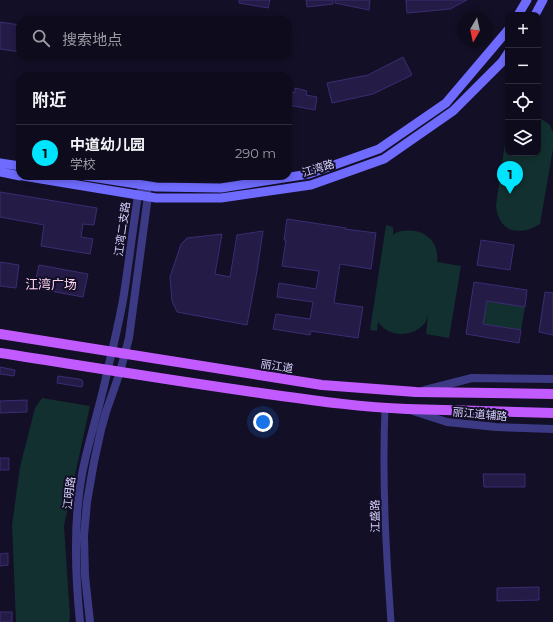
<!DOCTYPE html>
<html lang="zh">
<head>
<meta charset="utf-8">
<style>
  :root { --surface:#0e0b1c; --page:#171425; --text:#f1f3f6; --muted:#9b9ba3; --line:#2e2b3b; --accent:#00e5ff }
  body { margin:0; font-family:Montserrat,"Noto Sans SC",sans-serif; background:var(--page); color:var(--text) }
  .controls { position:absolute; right:12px; top:12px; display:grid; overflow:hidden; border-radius:8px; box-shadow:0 2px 6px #0003 }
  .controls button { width:36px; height:36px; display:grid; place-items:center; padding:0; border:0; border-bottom:1px solid var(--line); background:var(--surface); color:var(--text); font:20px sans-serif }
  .compass { position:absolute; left:457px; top:12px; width:36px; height:36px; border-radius:50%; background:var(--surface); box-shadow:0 2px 6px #0003; rotate:189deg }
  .you { position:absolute; left:263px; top:422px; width:14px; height:14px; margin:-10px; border:3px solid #fff; border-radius:50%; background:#1a73e8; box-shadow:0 0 0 6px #1a73e833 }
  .badge { display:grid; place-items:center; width:26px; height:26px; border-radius:50%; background:var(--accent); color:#111; font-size:13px; font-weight:700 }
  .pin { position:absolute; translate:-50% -33px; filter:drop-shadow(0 1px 2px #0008) }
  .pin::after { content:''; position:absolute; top:21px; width:14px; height:12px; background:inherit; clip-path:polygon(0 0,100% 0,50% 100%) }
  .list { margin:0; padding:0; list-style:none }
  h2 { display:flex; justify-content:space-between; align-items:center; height:52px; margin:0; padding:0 16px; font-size:17px }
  h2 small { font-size:13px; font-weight:400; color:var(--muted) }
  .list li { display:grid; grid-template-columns:26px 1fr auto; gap:12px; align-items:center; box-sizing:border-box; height:56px; padding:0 16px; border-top:1px solid var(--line) }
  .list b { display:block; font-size:15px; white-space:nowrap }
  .list p { margin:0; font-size:13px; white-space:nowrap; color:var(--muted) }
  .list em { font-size:13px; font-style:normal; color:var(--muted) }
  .icon { flex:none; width:22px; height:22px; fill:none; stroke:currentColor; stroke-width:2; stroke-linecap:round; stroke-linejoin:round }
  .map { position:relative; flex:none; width:553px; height:622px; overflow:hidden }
  .search { position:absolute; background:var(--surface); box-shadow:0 2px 6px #0003; left:16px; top:16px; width:276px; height:44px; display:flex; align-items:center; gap:10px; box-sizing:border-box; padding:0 14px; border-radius:12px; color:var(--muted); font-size:15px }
  .panel { position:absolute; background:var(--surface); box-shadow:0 2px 6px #0003; left:16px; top:72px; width:276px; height:108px; border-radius:12px }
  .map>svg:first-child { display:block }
  .green { fill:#12302f }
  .building { fill:#241b47; stroke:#3b2d73 }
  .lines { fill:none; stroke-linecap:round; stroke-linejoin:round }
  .minor { stroke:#3d3a85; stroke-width:7 }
  .tertiary { stroke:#3d3a85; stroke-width:8 }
  .secondary { stroke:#6f6bff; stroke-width:9 }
  .primary { stroke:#c25bff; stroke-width:10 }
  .labels { text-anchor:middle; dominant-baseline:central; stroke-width:4; stroke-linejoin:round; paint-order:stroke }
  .street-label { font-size:11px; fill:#d9d4ff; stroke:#130f26 }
  .quarter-label { font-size:13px; fill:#ffd6f0; stroke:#130f26 }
</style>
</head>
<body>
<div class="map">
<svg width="553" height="622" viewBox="0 0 553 622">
  <rect width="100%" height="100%" fill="#130f26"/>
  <path class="green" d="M538 119H541L549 124 553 132V149L540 224C519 237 498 232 496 205L506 136 508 134V153H538Z
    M386 225 393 227V235C397 232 399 231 404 231 424 228 440 242 437 262L461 266 449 338 426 334 428 316C427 318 426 322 424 324 412 338 388 337 378 322L377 331 370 330Z
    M487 301 525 307 521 330 483 324Z
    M42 398 90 406 64 526 70 617 69 622H16L12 525 20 467 35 408Z"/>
  <path class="building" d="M239 0H270L268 8 239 3Z
    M306 0H333V4L307 7Z
    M335 0H370L369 10 335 3Z
    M406 0H467L450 9 407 13Z
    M0 22 20 25V52L0 49Z
    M403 57 412 75 373 94 332 103 327 83 368 75Z
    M295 88 307 91 306 95 317 97 315 110 288 105V91L295 93Z
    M0 192 97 208 94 225 83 224 81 237 93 239 90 254 41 246 44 225 0 217Z
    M287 219 346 228 345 229 376 233 371 269 340 264 334 303 363 307 358 338 311 331 310 335 273 329 276 314 310 319 313 302 277 297 279 283 316 289 319 271 282 266 286 240H284Z
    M263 231 257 271 247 325 177 312 172 301 170 277 181 244 187 238 222 234 215 274 230 277 237 235Z
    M481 240 514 245 510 270 477 265Z
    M0 262 19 265 16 288 0 286Z
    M39 265 88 274 83 297 34 288Z
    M474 282 527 290 525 307 487 301 483 324 521 330 519 343 466 334Z
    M545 292 553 293V335L539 332Z
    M0 367 15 370 14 376 0 374Z
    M58 376 79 379 82 380 83 383 82 387 57 383Z
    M27 400V412L0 413V401Z
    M0 458H9V470H0Z
    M483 474H525V487H484Z
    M8 553V565L0 566V554Z
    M539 587V600L497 601V588Z
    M0 612H12V622H0Z"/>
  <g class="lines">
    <path class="minor" d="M385 408C382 480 386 551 391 622"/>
    <path class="tertiary" d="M425 390 472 378 553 379
      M413 411 447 422 496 427 553 429
      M80 622C75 573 73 523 82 474 89 438 101 404 108 368 114 343 120 319 124 294 129 261 133 228 138 195L145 185
      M90 622 85 576 84 536 87 502 94 462 101 430 106 412 120 372 129 338 148 196 147 192"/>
    <path class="secondary" d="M518 15 527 0
      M535 15 543 0
      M0 163 20 166
      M0 172 20 176
      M23 176 156 198H221L311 185 384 159 453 111 502 62 508 53
      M85 176 156 187 221 188 309 174 379 149 446 103 508 30"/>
    <path class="primary" d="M0 334 322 385 416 392 553 394
      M0 353C84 366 168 380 253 392 304 399 355 407 407 409L553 413"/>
  </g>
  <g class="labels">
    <g class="street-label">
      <text transform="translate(318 168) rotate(-17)">江湾路</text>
      <text transform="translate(122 229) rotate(-82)">江湾二支路</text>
      <text transform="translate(277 366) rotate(9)">丽江道</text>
      <text transform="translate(480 414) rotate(5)">丽江道辅路</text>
      <text transform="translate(69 493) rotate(-83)">江明路</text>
      <text transform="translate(375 516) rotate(-91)">江盛路</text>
    </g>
    <g class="quarter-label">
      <text x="51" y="284">江湾广场</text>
    </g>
  </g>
</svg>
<div class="controls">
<button>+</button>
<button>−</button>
<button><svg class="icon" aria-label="locate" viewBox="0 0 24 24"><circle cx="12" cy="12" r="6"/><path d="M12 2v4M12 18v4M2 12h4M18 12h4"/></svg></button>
<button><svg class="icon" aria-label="layers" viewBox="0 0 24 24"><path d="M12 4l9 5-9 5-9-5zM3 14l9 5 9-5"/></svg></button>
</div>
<svg class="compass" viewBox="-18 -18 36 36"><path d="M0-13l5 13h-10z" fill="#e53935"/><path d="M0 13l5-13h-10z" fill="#9b9ba3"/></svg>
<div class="you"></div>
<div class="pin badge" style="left:510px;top:194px">1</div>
<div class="search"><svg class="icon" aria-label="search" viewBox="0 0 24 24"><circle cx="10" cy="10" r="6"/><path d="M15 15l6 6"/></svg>搜索地点</div>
<section class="panel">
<h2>附近<small></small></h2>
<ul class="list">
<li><span class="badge">1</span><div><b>中道幼儿园</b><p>学校</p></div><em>290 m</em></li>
</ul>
</section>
</div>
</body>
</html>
